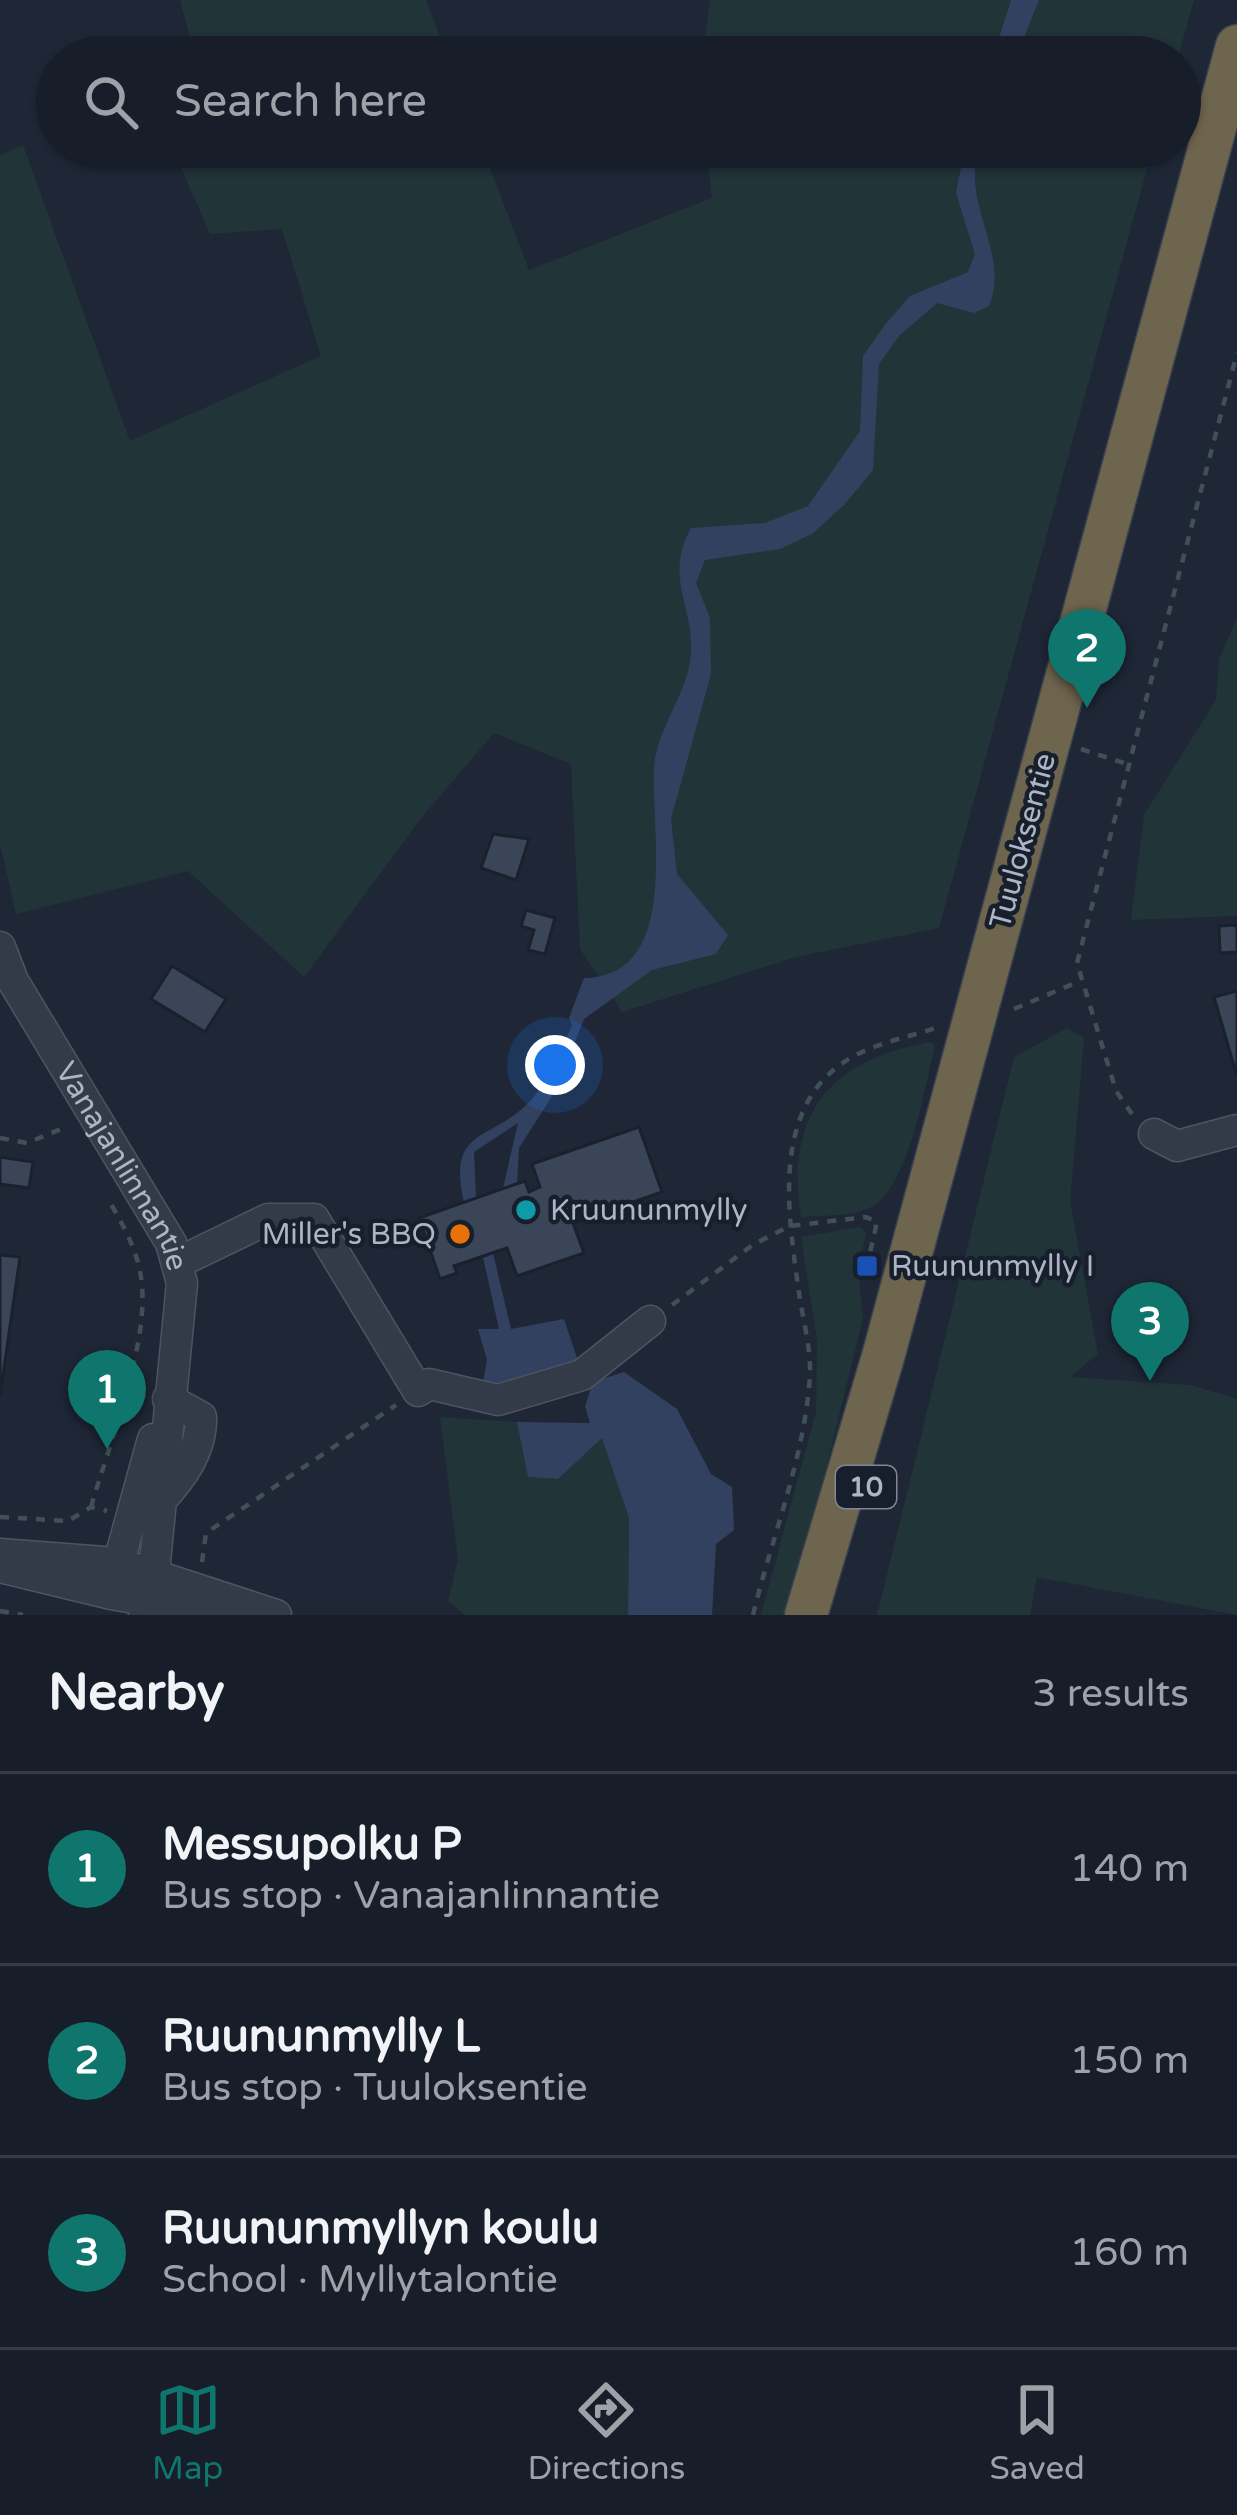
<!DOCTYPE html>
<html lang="en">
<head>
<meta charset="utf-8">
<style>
  :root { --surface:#171d29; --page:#202631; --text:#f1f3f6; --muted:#9ea2a8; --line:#363b46; --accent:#0f766e }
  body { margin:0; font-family:"Varela Round",sans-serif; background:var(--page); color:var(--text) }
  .you { position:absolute; left:555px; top:1065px; width:42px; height:42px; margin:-30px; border:9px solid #fff; border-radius:50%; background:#1a73e8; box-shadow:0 0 0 18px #1a73e833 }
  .badge { display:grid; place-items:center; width:78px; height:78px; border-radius:50%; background:var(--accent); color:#fff; font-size:39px; font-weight:700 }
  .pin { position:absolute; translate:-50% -99px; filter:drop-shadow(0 3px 6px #0008) }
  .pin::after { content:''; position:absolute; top:63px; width:42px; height:36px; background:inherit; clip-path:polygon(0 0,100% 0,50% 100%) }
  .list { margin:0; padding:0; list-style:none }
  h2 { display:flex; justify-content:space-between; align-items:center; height:156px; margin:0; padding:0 48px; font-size:51px }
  h2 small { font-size:39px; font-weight:400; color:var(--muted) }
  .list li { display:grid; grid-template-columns:78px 1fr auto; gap:36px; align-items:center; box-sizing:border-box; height:192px; padding:0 48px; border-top:3px solid var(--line) }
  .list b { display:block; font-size:45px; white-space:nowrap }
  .list p { margin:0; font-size:39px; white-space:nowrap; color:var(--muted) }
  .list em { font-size:39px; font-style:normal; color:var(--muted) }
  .icon { flex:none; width:66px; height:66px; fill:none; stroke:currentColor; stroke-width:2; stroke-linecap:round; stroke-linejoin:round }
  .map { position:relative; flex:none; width:1237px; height:1615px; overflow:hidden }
  .search { position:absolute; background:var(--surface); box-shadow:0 3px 9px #0004; left:36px; right:36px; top:36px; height:132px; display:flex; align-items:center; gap:30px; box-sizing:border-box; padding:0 42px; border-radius:66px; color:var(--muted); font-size:45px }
  .sheet { height:732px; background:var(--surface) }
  nav { display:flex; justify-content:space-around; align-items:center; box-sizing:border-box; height:168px; border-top:3px solid var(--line); background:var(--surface); font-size:33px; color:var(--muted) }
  nav a { display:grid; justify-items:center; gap:6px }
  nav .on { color:var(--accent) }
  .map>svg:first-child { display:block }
  .green { fill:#213438 }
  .water { fill:#324160 }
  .building { fill:#3b4558; stroke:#1a212e; stroke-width:3 }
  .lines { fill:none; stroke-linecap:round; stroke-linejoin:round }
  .minor-casing { stroke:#4d5463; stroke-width:33 }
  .highway-casing { stroke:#3a414f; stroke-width:45 }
  .path { stroke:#3f5156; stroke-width:4.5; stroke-dasharray:9 9; stroke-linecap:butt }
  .minor { stroke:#333a48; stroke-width:30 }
  .highway { stroke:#6e654f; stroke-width:42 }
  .culture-dot { fill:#0f9aa8; stroke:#181f2c; stroke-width:4.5 }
  .food-dot { fill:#e8710a; stroke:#181f2c; stroke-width:4.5 }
  .transit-dot { fill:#1a4fb4; stroke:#181f2c; stroke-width:4.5 }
  .labels { text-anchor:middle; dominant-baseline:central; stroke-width:9; stroke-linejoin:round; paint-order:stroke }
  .shield { fill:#181f2c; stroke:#808797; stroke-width:3 }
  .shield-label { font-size:27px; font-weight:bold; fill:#adb4c5 }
  .street-label { font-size:30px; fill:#adb4c5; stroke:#181f2c }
  .poi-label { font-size:30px; fill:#adb4c5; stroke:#181f2c; text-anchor:start }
</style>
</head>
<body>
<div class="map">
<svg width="1237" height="1615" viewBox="0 0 1237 1615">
  <rect width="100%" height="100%" fill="#1f2737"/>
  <path class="green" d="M180 0H426L448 57H195Z
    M710 0H1194L1178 57H703Z
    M23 145 130 441 321 356 282 229 210 234 172 147H482L529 270 712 198 706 147H1153L939 928 796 957 622 1012 580 949 571 764 494 733 422 817 304 977 188 871 16 914 0 844V155Z
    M1237 618V916L1131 920 1144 815 1216 700 1219 659Z
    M1067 1028 1084 1038 1070 1201 1098 1354 1070 1377 1191 1385 1237 1399V1615L1037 1577 1030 1615H877L1014 1057Z
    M931 1042 935 1046C924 1087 909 1193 867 1209 848 1217 822 1215 801 1217 785 1114 830 1059 931 1042Z
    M860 1227 866 1232 858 1270 863 1318 790 1615H761L816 1412 817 1340 801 1237Z
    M440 1417 517 1422 529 1477 558 1479 602 1437 629 1518 628 1615H465L448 1601 458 1559Z"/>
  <path class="water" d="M1011 0H1039L1016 57H993Z
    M965 147H979C960 203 1011 254 989 306L974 313 937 303 899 336 879 364 873 470 845 504 812 534 780 549 705 560 696 583 710 618 711 674 671 819 677 874 728 935 716 954 652 970 584 1019 556 1090 519 1148 517 1183 503 1188 518 1123 474 1152 476 1198 464 1202C446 1125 493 1143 532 1099 550 1078 561 1051 572 1025L569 1018 584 978C681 977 651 832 654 768 656 732 684 698 690 662 698 609 662 581 691 528L765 523 808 506 860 431 863 356 884 326 910 296 968 272 975 254 956 193Z
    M493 1253 511 1329 564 1319 578 1361 493 1387 483 1383 487 1360 478 1329H499L483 1257Z
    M624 1372 677 1409 711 1474 732 1487 734 1530 716 1544 712 1615H628L629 1518 602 1438 558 1479 528 1477 517 1422 590 1423 585 1406 593 1382Z"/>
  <path class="building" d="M493 834 529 839 516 880 481 868Z
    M526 910 555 918 545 954 528 950 534 930 521 926Z
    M1237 925V952L1220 953 1219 926Z
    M172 966 226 999 205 1032 151 999Z
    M1237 991V1076L1214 997Z
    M639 1127 662 1192 573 1223 584 1253 517 1276 507 1248 454 1266 457 1273 440 1279 419 1218 525 1181 529 1192 540 1187 532 1164Z
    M0 1157 33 1162 29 1188 0 1184Z
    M0 1255 20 1257 0 1396Z"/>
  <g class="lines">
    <g class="minor-casing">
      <g id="minor">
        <path id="s1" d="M0 947 13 981 171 1243 182 1283 154 1572 144 1615"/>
        <path d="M1154 1134 1177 1146 1237 1130"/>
        <path d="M177 1263 268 1219H314L418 1391 429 1384 498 1400 582 1375 650 1321"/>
        <path d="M160 1501C181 1478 202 1451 201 1417L168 1399"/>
        <path d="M0 1554 117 1563 276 1615"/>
        <path d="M0 1567 111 1594 234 1615"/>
        <path d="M113 1583 153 1439"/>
      </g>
    </g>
    <g class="highway-casing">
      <path id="highway" d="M806 1615 883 1357 1237 46"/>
    </g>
    <path class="path" d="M1081 749 1127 764
      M1014 1009 1080 981
      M1132 1114 1116 1091 1077 963 1237 353
      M0 1138 27 1143 66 1127
      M672 1305 754 1244 790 1226 866 1217 877 1222 867 1266
      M91 1507C109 1444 151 1341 141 1277 137 1249 122 1223 108 1199
      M0 1517 68 1521 91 1507 107 1511
      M202 1562 206 1533 396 1405
      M0 1611 23 1615
      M753 1615C772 1536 805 1457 810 1375 811 1348 803 1320 799 1293 788 1213 768 1099 858 1054 882 1042 911 1036 936 1028"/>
    <use href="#minor" class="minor"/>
    <use href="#highway" class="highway"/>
  </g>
  <circle class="culture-dot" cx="526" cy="1210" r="12"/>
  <circle class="food-dot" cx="460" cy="1234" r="12"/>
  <rect class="transit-dot" x="855" y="1254" width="24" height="24" rx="6"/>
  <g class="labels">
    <rect class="shield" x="836" y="1466" width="60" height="42" rx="9"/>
    <g class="shield-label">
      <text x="866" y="1487">10</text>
    </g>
    <g class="street-label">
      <text transform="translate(1023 841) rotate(-75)">Tuuloksentie</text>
      <text stroke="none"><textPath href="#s1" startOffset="252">Vanajanlinnantie</textPath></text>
    </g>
    <g class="poi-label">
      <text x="550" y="1210">Kruununmylly</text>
      <text x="436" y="1234" text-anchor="end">Miller's BBQ</text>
      <text x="891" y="1266">Ruununmylly I</text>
    </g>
  </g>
</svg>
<div class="you"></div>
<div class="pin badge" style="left:107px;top:1449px">1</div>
<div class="pin badge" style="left:1087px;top:708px">2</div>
<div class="pin badge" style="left:1150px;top:1381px">3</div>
<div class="search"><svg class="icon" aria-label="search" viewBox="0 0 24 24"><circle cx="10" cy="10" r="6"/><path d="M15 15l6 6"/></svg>Search here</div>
</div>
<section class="sheet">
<h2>Nearby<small>3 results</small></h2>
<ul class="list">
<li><span class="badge">1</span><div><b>Messupolku P</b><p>Bus stop · Vanajanlinnantie</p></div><em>140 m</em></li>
<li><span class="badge">2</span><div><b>Ruununmylly L</b><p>Bus stop · Tuuloksentie</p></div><em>150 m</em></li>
<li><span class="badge">3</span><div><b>Ruununmyllyn koulu</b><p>School · Myllytalontie</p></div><em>160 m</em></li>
</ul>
</section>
<nav>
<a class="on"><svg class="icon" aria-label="map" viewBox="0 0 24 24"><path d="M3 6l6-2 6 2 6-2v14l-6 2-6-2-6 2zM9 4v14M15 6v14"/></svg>Map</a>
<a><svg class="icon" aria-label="directions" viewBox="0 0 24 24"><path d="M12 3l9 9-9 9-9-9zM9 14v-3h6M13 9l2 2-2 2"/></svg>Directions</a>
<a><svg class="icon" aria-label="saved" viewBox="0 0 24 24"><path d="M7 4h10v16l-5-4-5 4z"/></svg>Saved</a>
</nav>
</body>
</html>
